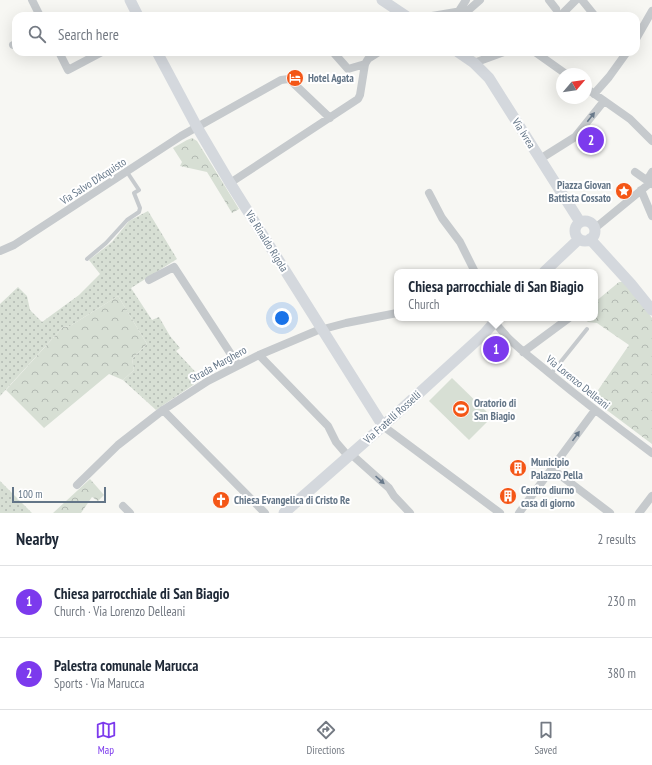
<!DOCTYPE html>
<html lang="en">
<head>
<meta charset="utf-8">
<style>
  :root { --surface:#fff; --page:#f6f6f7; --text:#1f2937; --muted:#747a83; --line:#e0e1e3; --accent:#7c3aed }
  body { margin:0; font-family:"PT Sans Narrow",sans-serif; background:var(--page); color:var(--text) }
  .compass { position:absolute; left:556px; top:68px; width:36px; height:36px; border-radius:50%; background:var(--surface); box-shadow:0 4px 16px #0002; rotate:61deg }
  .scale { position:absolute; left:12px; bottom:10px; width:94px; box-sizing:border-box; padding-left:4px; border:2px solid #637587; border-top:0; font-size:11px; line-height:14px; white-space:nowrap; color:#637587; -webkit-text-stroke:3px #fff; paint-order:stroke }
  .you { position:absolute; left:282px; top:318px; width:14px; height:14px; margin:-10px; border:3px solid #fff; border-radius:50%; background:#1a73e8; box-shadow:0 0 0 6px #1a73e833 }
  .badge { display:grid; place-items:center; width:26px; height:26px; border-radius:50%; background:var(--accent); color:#fff; font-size:13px; font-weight:700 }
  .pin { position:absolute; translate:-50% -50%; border:2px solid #fff; box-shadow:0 1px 4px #0006 }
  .popup { position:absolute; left:394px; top:269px; width:204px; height:52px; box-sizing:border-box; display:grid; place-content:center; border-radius:8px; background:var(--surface); filter:drop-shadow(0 1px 3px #0005); font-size:13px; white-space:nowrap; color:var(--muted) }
  .popup b { font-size:15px; color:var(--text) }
  .popup::after { content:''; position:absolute; left:50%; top:100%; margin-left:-8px; border:8px solid transparent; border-top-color:var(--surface) }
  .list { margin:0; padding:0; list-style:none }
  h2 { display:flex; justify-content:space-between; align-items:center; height:52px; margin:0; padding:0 16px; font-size:17px }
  h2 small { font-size:13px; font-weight:400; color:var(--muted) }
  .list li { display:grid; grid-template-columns:26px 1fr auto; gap:12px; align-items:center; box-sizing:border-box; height:72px; padding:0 16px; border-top:1px solid var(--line) }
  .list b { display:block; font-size:15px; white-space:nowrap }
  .list p { margin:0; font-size:13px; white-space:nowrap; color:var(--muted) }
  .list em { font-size:13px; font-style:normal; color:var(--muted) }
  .icon { flex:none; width:22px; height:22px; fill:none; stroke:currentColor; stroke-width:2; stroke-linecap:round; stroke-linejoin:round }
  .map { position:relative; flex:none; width:652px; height:513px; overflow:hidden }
  .search { position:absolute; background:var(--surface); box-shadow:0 4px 16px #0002; left:12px; right:12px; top:12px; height:44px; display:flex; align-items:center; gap:10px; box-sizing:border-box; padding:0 14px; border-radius:12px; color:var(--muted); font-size:15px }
  .sheet { height:196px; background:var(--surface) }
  nav { display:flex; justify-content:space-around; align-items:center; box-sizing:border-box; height:56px; border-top:1px solid var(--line); background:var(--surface); font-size:11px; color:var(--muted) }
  nav a { display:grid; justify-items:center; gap:2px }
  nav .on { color:var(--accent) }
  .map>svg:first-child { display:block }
  .grass { fill:url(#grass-dots) }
  .forest { fill:url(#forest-crowns) }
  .pitch { fill:#d7dfd4 }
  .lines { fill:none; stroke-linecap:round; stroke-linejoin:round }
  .lane { stroke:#c6cacd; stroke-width:4 }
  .street { stroke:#c6cacd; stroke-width:8 }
  .secondary { stroke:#d4d8dd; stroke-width:11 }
  .oneway { fill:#68798a }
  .labels { text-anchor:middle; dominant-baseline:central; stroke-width:4; stroke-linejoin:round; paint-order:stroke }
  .poi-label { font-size:11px; font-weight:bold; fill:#637587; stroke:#fff; text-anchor:start }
  .street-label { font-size:11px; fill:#637587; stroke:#fff }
</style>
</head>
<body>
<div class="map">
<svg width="652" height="513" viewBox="0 0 652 513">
  <defs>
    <pattern id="grass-dots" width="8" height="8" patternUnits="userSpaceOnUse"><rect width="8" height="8" fill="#d7dfd4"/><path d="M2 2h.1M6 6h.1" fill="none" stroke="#b2b9b2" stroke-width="1.8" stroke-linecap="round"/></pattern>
    <pattern id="forest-crowns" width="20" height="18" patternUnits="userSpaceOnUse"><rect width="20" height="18" fill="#d7dfd4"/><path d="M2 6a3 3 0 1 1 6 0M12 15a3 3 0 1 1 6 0" fill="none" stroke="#b2b9b2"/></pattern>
  </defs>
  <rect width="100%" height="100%" fill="#f7f7f3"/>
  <path class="grass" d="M148 211 177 259 131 288 152 320 159 317 170 336 180 348 176 351 202 379 156 410 123 380 134 370 132 359 147 344 118 296 70 326 63 327 0 396V304L18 287 27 296 30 310 42 322 79 295 100 274 89 260 112 242 129 221Z
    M0 481 32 513H0Z"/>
  <path class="forest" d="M192 138 197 141 239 209 232 213 207 172 180 166 182 162 173 148 187 140Z
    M619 282H625L652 318V444L592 399 629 345 597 323 588 322 583 318H595V302Z
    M118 296 147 344 132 359 134 370 123 380 109 374 44 428 6 390 63 327 70 326Z
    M90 479 104 495 98 501 92 497 81 513H53Z"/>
  <path class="pitch" d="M452 378 492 417 469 440 429 401Z"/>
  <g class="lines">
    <path class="lane" d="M87 259 106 243 127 220 139 212 140 208 134 193 139 190 127 172
      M551 374 587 329"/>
    <path class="street" d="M32 0 40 16
      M549 0 556 9
      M582 0 595 16
      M459 11 466 0
      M464 14 480 0
      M432 16 468 10
      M560 16 576 0
      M636 39 652 11
      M13 45 16 44
      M59 52 68 70 102 52
      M333 52 348 69 365 64
      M535 52 566 74
      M474 63 504 52
      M586 88 630 119 652 141
      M594 94 609 77 627 52
      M540 159 575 137 604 101
      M635 172 652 184
      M647 180 652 172
      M230 183 358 99 360 95 365 64 368 59 379 52
      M641 190 652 216
      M429 193 442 218 460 242 475 272
      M594 229 650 183
      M0 251 14 245 181 136 281 80 289 79 330 118
      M149 280 174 267 238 365
      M493 319C506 340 529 356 548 372 582 400 617 427 652 453
      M523 352 569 318
      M259 355 328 426 336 442 348 456
      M163 410 265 513
      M383 426 500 513
      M351 454 389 488 394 496 410 513
      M552 469 610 513
      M77 485 118 445 163 410 208 381 259 355 316 331 346 323 397 313
      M123 506 130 513
      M519 513 595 410
      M639 513 652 496"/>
    <path class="secondary" d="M130 0 138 16
      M382 0 406 16
      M157 52 197 127 230 183 383 426
      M458 52 474 63 489 78 580 222
      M575 231a10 10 0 1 1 20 0a10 10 0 1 1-20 0Z
      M590 239 631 284 652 310
      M544 272 579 239
      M284 513 383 426 484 334 498 318"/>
  </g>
  <defs><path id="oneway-solid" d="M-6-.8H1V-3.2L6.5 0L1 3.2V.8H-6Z"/></defs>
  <g class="oneway">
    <use href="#oneway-solid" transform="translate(591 117) rotate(-52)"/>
    <use href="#oneway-solid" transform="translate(576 436) rotate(-54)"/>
    <use href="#oneway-solid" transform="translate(380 480) rotate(42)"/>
  </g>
  <defs>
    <g id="hotel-disc" transform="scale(0.9)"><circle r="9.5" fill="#f45616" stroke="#fff"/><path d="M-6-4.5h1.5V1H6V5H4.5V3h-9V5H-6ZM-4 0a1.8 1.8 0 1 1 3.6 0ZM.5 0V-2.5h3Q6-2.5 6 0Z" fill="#fff"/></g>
    <g id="sight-disc" transform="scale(0.9)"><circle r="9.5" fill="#f45616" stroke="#fff"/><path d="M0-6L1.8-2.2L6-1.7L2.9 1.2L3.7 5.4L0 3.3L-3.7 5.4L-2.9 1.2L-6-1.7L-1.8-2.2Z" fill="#fff"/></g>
    <g id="stadium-disc" transform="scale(0.9)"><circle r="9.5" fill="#f45616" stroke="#fff"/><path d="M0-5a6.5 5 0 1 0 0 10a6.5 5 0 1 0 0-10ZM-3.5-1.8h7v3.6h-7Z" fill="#fff"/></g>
    <g id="building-disc" transform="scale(0.9)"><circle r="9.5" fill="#f45616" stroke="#fff"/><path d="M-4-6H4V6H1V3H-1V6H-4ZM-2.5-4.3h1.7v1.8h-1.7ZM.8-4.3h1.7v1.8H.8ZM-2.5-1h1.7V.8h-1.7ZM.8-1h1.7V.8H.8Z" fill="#fff"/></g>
    <g id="church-disc" transform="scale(0.9)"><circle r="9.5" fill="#f45616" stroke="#fff"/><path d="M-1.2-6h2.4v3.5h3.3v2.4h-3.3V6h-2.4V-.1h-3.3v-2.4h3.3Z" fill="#fff"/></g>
  </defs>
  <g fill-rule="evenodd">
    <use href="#hotel-disc" x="295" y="78"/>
    <use href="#sight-disc" x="624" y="191"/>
    <use href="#stadium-disc" x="461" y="409"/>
    <use href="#building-disc" x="518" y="468"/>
    <use href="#building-disc" x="508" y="496"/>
    <use href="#church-disc" x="221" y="500"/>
  </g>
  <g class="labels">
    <g class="poi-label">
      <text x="308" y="78">Hotel Agata</text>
      <text x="611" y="185" text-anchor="end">Piazza Giovan<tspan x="611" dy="13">Battista Cossato</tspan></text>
      <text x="474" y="403">Oratorio di<tspan x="474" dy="13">San Biagio</tspan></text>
      <text x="531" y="462">Municipio<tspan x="531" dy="13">Palazzo Pella</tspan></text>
      <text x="521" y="490">Centro diurno<tspan x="521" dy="13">casa di giorno</tspan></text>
      <text x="234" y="500">Chiesa Evangelica di Cristo Re</text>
    </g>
    <g class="street-label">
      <text transform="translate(524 133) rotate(58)">Via Ivrea</text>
      <text transform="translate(93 181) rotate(-33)">Via Salvo D'Acquisto</text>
      <text transform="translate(267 241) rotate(58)">Via Rinaldo Rigola</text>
      <text transform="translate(218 364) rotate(-29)">Strada Marghero</text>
      <text transform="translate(578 382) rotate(39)">Via Lorenzo Delleani</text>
      <text transform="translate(392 417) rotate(-42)">Via Fratelli Rosselli</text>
    </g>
  </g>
</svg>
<svg class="compass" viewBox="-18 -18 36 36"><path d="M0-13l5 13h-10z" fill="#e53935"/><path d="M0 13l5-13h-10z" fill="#747a83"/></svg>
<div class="scale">100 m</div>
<div class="you"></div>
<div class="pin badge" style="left:496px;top:349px">1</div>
<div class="popup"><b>Chiesa parrocchiale di San Biagio</b>Church</div>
<div class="pin badge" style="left:591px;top:140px">2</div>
<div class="search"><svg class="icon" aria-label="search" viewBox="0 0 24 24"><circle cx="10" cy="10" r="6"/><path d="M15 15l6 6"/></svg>Search here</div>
</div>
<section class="sheet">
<h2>Nearby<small>2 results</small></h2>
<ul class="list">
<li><span class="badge">1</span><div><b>Chiesa parrocchiale di San Biagio</b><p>Church · Via Lorenzo Delleani</p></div><em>230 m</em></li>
<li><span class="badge">2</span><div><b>Palestra comunale Marucca</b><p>Sports · Via Marucca</p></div><em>380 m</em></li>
</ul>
</section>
<nav>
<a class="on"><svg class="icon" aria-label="map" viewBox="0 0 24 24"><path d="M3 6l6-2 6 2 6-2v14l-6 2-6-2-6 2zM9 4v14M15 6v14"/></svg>Map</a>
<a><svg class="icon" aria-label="directions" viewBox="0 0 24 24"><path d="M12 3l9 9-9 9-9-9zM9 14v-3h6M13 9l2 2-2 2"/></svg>Directions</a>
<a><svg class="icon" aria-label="saved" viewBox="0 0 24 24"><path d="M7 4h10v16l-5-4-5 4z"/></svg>Saved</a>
</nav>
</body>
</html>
